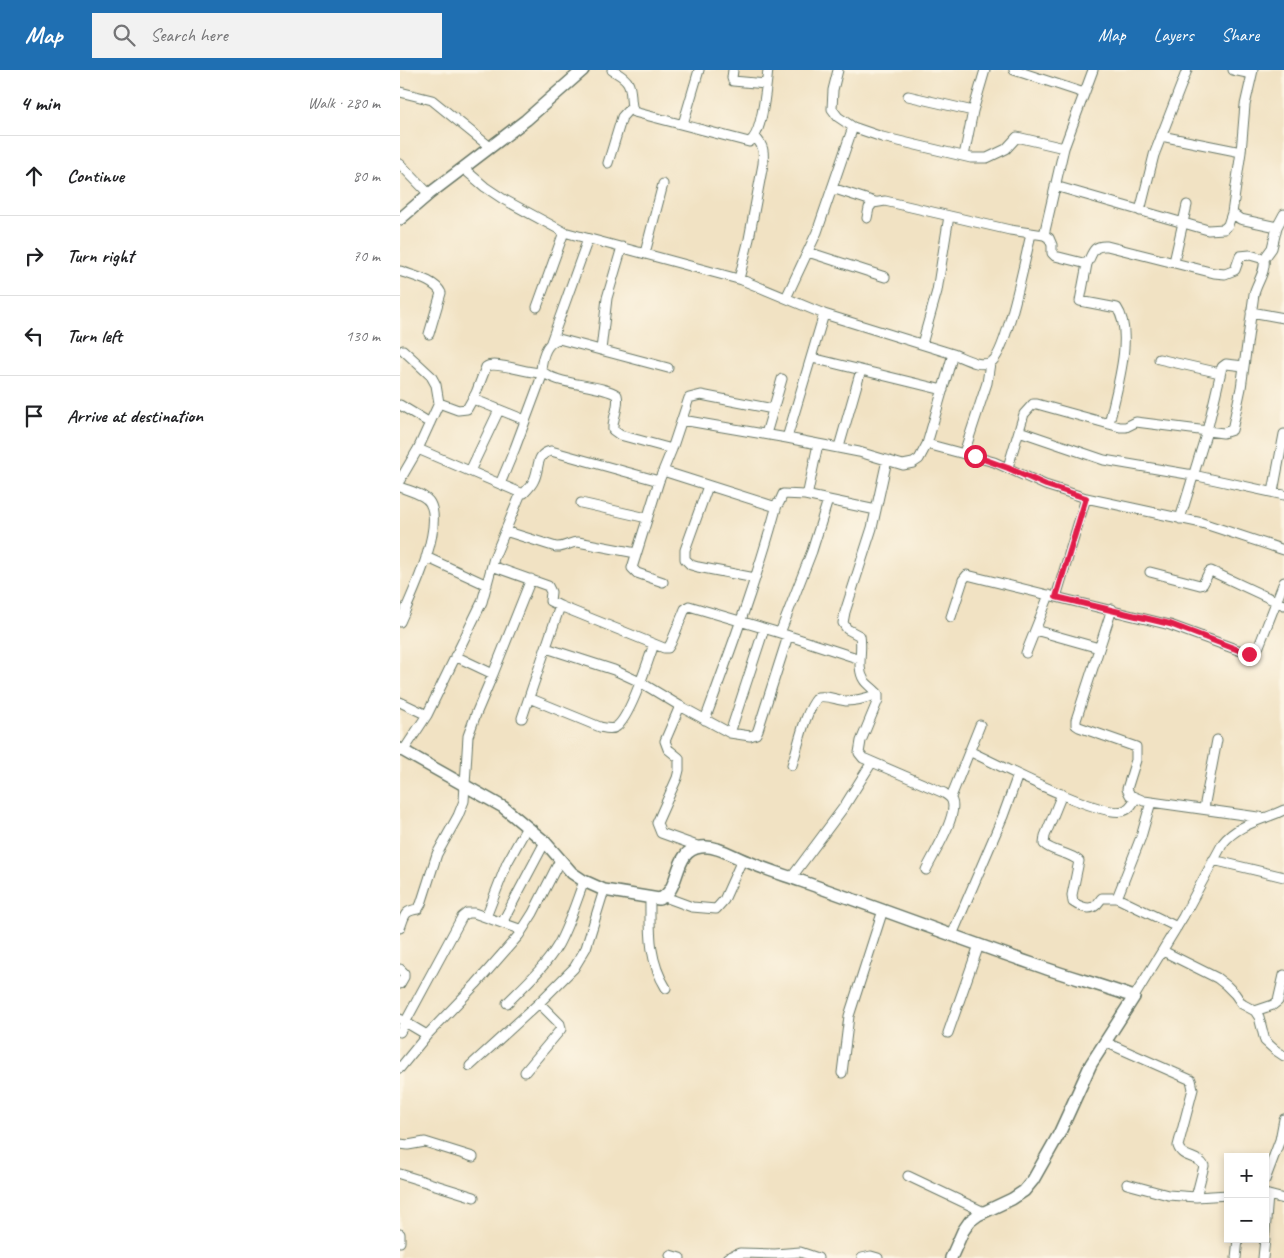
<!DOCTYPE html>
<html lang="en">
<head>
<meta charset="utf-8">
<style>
  :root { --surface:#fff; --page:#f2f2f2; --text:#202124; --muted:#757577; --line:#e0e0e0; --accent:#1f6fb2 }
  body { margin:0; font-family:Caveat,sans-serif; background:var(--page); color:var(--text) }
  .controls { position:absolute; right:15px; bottom:15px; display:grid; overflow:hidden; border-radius:0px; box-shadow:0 2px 8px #0003 }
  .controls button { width:45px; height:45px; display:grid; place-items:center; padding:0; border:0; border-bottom:1px solid var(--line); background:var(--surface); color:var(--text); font:25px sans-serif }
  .stop { position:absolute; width:15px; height:15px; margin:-11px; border:4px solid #e11d48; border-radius:50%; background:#fff }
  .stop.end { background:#e11d48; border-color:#fff; box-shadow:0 1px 5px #0008 }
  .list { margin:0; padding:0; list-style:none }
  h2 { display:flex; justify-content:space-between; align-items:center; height:65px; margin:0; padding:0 20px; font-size:21px }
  h2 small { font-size:16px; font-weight:400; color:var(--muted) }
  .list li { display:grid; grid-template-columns:32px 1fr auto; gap:15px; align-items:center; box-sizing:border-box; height:80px; padding:0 20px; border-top:1px solid var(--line) }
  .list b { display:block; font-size:19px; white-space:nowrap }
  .list em { font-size:16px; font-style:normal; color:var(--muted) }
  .icon { flex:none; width:28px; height:28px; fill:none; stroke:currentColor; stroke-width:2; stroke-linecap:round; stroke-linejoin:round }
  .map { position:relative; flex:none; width:884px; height:1188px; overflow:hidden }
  header { display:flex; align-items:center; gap:30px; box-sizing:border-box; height:70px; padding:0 25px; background:var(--accent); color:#fff }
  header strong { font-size:24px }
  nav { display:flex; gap:28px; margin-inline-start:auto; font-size:18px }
  .search { width:350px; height:45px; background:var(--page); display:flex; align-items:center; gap:12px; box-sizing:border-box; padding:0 18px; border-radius:0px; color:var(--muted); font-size:19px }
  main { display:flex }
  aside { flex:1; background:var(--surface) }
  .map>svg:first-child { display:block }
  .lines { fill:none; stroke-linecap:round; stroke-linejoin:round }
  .minor-casing { stroke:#687766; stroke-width:11 }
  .tertiary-casing { stroke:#687766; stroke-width:14 }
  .minor { stroke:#fff; stroke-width:9 }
  .tertiary { stroke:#fff; stroke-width:11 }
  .route { stroke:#e11d48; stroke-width:6 }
</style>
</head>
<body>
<header>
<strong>Map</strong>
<div class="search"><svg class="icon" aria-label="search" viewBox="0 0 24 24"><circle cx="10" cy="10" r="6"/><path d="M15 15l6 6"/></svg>Search here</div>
<nav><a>Map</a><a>Layers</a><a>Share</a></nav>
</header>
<main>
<aside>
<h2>4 min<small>Walk · 280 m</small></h2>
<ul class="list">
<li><svg class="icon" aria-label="ahead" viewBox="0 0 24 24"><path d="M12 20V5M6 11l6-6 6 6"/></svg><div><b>Continue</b></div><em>80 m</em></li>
<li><svg class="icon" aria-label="right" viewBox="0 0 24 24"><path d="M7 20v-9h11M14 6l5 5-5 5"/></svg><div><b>Turn right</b></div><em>70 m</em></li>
<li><svg class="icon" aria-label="left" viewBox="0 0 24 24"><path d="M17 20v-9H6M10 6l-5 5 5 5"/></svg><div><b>Turn left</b></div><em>130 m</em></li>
<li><svg class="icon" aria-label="arrive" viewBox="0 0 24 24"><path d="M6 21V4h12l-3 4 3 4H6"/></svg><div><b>Arrive at destination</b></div></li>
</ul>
</aside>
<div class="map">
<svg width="884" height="1188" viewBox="0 0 884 1188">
  <rect width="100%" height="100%" fill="#fcf5e5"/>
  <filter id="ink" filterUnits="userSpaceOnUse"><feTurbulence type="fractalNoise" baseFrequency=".02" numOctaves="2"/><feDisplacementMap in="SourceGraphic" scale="10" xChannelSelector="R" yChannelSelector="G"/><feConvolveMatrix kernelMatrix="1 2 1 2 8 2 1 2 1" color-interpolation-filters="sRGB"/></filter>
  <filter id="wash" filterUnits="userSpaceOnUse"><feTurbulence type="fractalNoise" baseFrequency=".0096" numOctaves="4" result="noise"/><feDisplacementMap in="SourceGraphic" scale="20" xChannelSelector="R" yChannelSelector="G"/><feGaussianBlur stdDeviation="1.12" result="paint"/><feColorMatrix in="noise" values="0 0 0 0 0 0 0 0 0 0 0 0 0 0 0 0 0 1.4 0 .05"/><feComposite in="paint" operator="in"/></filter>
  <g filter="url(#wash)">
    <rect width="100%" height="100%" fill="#f1e2c3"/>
  </g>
  <g filter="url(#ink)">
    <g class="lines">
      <g class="minor-casing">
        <path id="minor" d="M212 0C218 4 225 7 228 13 233 22 229 33 234 42L349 72C363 65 366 15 368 0
          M333 0 332 8 333 11 366 14
          M438 0 433 20 432 39 438 47 453 57 482 67 571 88H587L606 79 617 67 664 78
          M614 0 684 23
          M693 0 664 78 644 165 649 168 652 175V183L655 186 687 194 680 231 717 238C735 264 715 325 709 354
          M833 0 852 4
          M853 0 845 35 841 82 832 143 840 149 877 157
          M0 22 32 30 90 77
          M508 26 573 41
          M283 54 299 0
          M761 66 841 82
          M564 86 573 41 585 0
          M208 93 222 47 231 37
          M0 94 29 124
          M63 98 85 117 103 129 164 162 342 210 424 244 553 284 527 374 594 392 645 415 686 428 802 453 884 480
          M655 116 808 160 824 159 828 155 832 143
          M432 118 475 132
          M740 141 754 85 787 0
          M467 148 469 138 473 133 485 131 610 160 644 165
          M408 182 485 207
          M245 183 263 114
          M864 189 872 178 877 157 884 144
          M774 192 787 135
          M0 201C13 206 35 210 41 223L29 264
          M339 209 349 169 363 94C364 82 364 76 355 67
          M386 228 417 162 453 57
          M137 237 164 162
          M851 242 884 248
          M151 272 188 169
          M522 274 537 221 549 146
          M3 280 31 306 36 315 39 333 18 379
          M201 280 207 228 222 177
          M553 284C564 288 580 298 591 292 606 285 626 185 631 164
          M412 288 543 320
          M759 289 820 303
          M73 329 125 350
          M39 333 58 340 67 339 76 323 86 297C95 290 128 304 143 303L115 378 100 414
          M0 335 30 353
          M282 350 387 368 424 244
          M619 361 704 390 793 405 884 425
          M366 364 382 309
          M387 368 459 382 503 395 513 393 519 389 527 374
          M439 377 461 300
          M272 379 289 328 301 325 373 339
          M564 383 587 313 590 293
          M487 390 472 458 445 542 443 553 447 559 460 566C463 580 456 598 464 610 467 615 474 619 478 624V630L461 671 459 683 463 688 544 723C548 726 551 727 552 731 558 746 533 785 526 800
          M608 397 624 344 633 334H637L720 357H726L736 352 823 363 832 360 841 318 854 224C857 212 866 202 864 189L850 185 840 186 835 200 825 204 814 203 707 176C693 175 693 182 687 194
          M70 401 99 340
          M263 401 272 379 220 365 213 360C212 348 220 337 217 325 201 314 153 315 141 300 142 288 146 272 159 269L268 298
          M0 410 18 379 121 423 94 488 82 532 27 645
          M308 416 285 480V489L291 495 298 497 355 508
          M0 417C9 421 25 424 30 433 44 459 11 527 0 552
          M873 422 884 364
          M121 423H124C128 419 132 415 134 410 140 398 135 384 151 381L259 411
          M405 425 476 440
          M181 433 247 448
          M780 449 807 361 822 297 826 294 844 296
          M105 461 156 477C164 478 170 472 178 472L236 483
          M26 487 87 515
          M92 496 148 516 151 522 150 531 160 536 264 578H268L271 573 285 539 289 536 380 563 460 589
          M750 502 800 515 803 514 809 502 811 501 884 535
          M263 512 237 503 232 498 259 411 263 401 373 436 379 433 383 424 405 425 408 422 418 374
          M656 527 770 555 849 584 853 583 859 576 884 512
          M712 539 676 650V655L679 657 736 677V690L727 719 730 725 744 731 865 748
          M551 547 563 510 567 505 656 527 686 428
          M635 560 699 578
          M380 563 412 481 428 430
          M146 578 214 600 240 612 280 636 330 663 350 666 356 664 358 660 388 566
          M626 583 649 525
          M93 604 131 509
          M129 628 200 657C205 658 212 660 216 657 230 648 248 591 254 574
          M0 632 27 645 4 680
          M280 636 265 671 268 679 279 688V700L277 708 257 753 261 763 300 777
          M122 648 160 536
          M305 650C331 579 357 509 377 435
          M330 663 364 559
          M569 681C595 693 700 748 723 741 730 739 733 733 736 728
          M392 695C399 674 404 643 418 627 428 625 436 630 446 631 457 631 467 628 478 624
          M662 724 645 766 644 774C654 783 669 782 679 791L672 825 673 832C677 835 687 840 693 837 697 836 699 831 702 828H717L777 857
          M551 727 580 655
          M804 738 817 670
          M813 790 884 807
          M391 808 444 737 472 692
          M265 827 292 837 316 839 324 830 342 790
          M250 828C250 861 248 889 266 918
          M717 828 741 767 751 732
          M86 847 107 793 127 757
          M102 853 145 772
          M0 858C5 845 4 841 18 839L21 834 37 784 58 746 64 731 68 666 76 644 93 604 55 586
          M552 865 603 746 618 705
          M763 881 817 908 826 915 835 924 842 934 855 941 859 947 865 971 875 980 884 986
          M0 899 4 903V907L0 914
          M734 927 783 847 823 773C838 754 863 750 884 740
          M107 933C125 915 145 897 158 875 169 855 176 832 184 811
          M855 941 873 935 878 931 884 905
          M0 949 27 965
          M0 962 62 847 67 843H74L122 860
          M548 963 579 875
          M705 972 791 1010 793 1019 778 1076C782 1089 798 1085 804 1096L796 1127
          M70 996 139 933 174 898 186 878 204 820
          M0 998 27 965 76 914 119 865 133 843 160 790
          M125 1002 161 959 160 954 139 933
          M442 1003 449 946 483 840
          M0 1074 8 1075 25 1072 73 1087
          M0 1104 74 1127
          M508 1106 584 1142
          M865 1110 880 1070 884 1049
          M727 1114 768 1125 796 1127 828 1125
          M865 1124 884 1129
          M865 1163 868 1125
          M0 1164V1172
          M270 1185 280 1188
          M327 1188 340 1183 375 1184 400 1182 418 1188
          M462 1188 471 1186 478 1188
          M836 1188 838 1169
          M863 1188 865 1169"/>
      </g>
      <g class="tertiary-casing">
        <path id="tertiary" d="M0 149 29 124 126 50 183 0
          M0 679 103 737 145 772 172 803 184 811 204 820 259 829C282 821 272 780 301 777 318 775 335 788 351 793 367 800 384 805 401 811 478 838 555 867 633 894 666 906 701 915 734 927L691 994 659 1064 633 1110 624 1121 612 1129 578 1145 570 1151 563 1161 551 1188"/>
      </g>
      <use href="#minor" class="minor"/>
      <use href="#tertiary" class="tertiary"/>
    </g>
  </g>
  <g class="lines" filter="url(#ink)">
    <path class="route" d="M575 386 608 398 646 415 686 428 656 527 770 554 849 584"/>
  </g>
</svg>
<div class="controls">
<button>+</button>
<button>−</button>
</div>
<div class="stop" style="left:575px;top:386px"></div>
<div class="stop end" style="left:849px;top:584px"></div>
</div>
</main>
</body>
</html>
